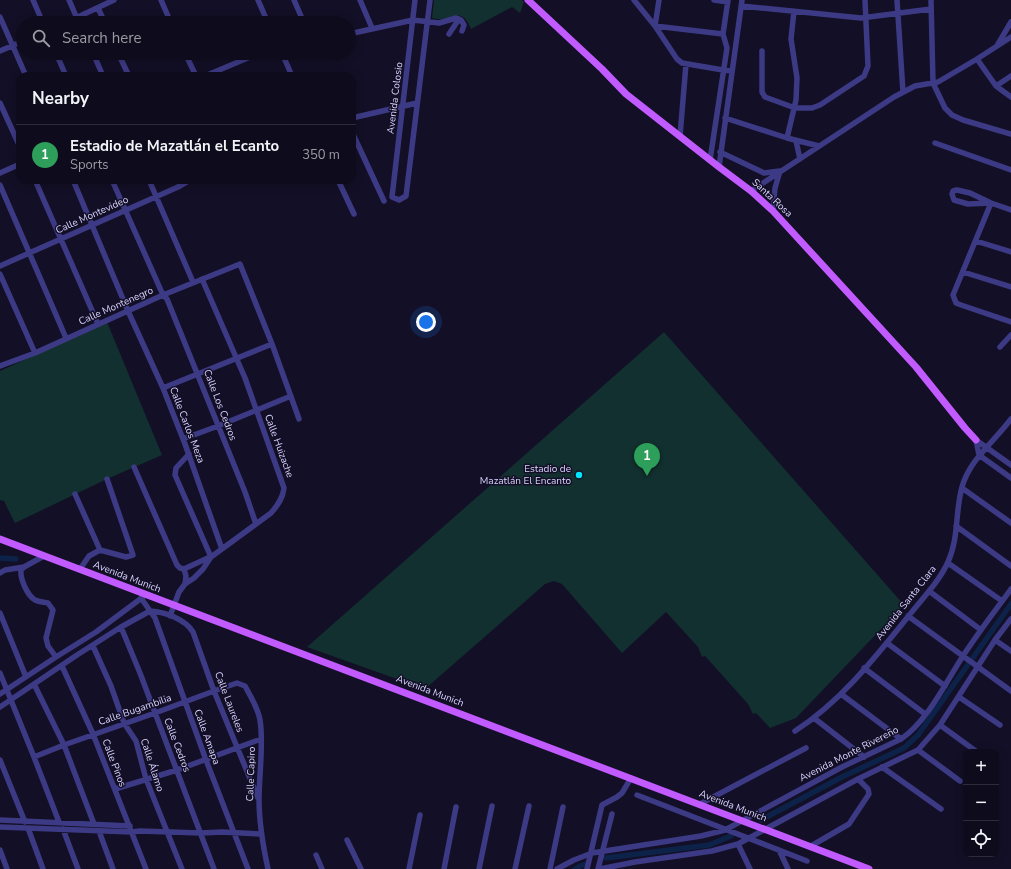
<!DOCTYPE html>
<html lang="en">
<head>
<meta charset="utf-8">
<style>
  :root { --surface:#0e0b1c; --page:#1c1929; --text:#f1f3f6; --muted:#9b9ba3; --line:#2e2b3b; --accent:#b45309 }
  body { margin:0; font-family:"Nunito Sans",sans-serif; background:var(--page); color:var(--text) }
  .controls { position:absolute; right:12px; bottom:12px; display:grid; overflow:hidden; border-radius:8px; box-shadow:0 2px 10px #0003 }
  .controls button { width:36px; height:36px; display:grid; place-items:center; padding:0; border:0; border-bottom:1px solid var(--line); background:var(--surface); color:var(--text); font:20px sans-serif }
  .you { position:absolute; left:426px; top:322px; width:14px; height:14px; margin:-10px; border:3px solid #fff; border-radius:50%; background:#1a73e8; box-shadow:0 0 0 6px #1a73e833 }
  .badge { display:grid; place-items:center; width:26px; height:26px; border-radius:50%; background:var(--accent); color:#fff; font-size:13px; font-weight:700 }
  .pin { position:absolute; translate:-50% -33px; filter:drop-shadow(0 1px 2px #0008) }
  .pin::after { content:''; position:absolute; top:21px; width:14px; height:12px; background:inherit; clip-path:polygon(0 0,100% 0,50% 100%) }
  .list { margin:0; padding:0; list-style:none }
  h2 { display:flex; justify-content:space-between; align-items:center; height:52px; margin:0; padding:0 16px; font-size:17px }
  h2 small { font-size:13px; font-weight:400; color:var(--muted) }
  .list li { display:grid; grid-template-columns:26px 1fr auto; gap:12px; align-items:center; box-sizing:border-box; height:60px; padding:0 16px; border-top:1px solid var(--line) }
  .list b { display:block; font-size:15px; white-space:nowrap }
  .list p { margin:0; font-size:13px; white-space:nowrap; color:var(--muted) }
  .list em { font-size:13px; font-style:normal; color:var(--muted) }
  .icon { flex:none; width:22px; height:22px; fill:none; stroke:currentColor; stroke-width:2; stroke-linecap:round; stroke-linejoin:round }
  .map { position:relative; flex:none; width:1011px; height:869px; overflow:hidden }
  .search { position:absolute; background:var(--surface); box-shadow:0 2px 10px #0003; left:16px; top:16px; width:340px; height:44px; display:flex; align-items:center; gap:10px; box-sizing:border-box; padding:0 14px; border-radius:22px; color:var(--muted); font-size:15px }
  .panel { position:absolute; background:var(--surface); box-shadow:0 2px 10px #0003; left:16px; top:72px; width:340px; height:112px; border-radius:12px }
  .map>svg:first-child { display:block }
  .green { fill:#12302f }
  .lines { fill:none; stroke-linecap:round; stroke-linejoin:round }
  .canal { stroke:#0c2248; stroke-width:5.5 }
  .minor { stroke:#3d3a85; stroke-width:5.5 }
  .major { stroke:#c25bff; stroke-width:7 }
  .poi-dot { fill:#00e5ff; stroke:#130f26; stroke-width:1.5 }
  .labels { text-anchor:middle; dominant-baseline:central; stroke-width:3; stroke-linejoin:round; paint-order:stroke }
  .street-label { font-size:10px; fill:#d9d4ff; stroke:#130f26 }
  .poi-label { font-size:10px; fill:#d9d4ff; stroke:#130f26; text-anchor:end }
</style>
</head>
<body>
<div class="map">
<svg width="1011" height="869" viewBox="0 0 1011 869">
  <rect width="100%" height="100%" fill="#130f26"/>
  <path class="green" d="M434 0H522L524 2 520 13 512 7 471 29C460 3 451 24 432 18Z
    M107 322 162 455 107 479 15 523 4 501 0 500V371Z
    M664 332 904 605 796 718 770 728 756 713 753 714 748 704 705 656 702 657 698 647 666 612 622 653 562 584 554 581 545 584 425 689 307 647Z"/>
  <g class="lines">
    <path class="canal" d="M0 558 16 559
      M761 820 842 777 904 748 918 735 1011 604
      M606 858 709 845 731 836
      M575 869 580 866 586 864"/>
    <path class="minor" d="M33 0 43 23
      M69 0 79 23
      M161 0 171 23
      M258 0 268 23
      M294 0 304 23
      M360 0 372 28
      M415 0 392 197 399 200 406 196 430 0
      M634 0 655 26 677 59 682 63 723 70 732 71
      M659 0 655 26 723 34
      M714 0 728 2
      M897 0 903 92
      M931 0 933 83 945 108 952 115 963 120 1011 134
      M741 6 861 18 931 9
      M98 8 105 23
      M0 17 26 76
      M65 23 114 0
      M349 34 413 20 439 23 456 18 461 20 464 25 462 31
      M449 34 459 19
      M998 44 1011 22
      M0 51 23 41
      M762 51V92L765 97 795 108H812L820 105 864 76 868 66 865 0
      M56 53 66 76
      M93 53 103 76
      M118 53 129 76
      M185 53 196 76
      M282 53 292 76
      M977 59 996 86 1011 97
      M205 76 250 57 271 53
      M996 86 1011 76
      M0 103 20 147
      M352 118 417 103
      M725 118 787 138 819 146
      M352 132 384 201
      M680 136 686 64
      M787 138 796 100 797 78 791 39 794 11
      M796 141 800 159
      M935 143 1011 170
      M720 152 760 171 764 173 780 171 775 188 773 211
      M710 160 727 48 723 34 728 0
      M719 167 742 0
      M0 173 20 164
      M35 180 98 324
      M73 180 128 311 163 388 185 444 222 549
      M112 180 163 295 167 299 245 492 256 524
      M149 180 193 282
      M338 180 354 214
      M0 185 66 338
      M957 190 970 193 991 203 968 204 954 200 952 194 953 191Z
      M751 191 894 97 915 86 938 82 977 59 1011 37
      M1011 210 991 203 953 295 956 303 961 305 1011 322
      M976 241 1011 252
      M0 266 178 187 190 180
      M963 272 1011 287
      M0 274 35 353
      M1000 347 1011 335
      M0 366 35 353 163 295 240 264 272 344 299 419
      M163 388 272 344
      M183 439 218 426 291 396
      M976 440 979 455 1011 478
      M976 440 1011 465
      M189 454 176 468 175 475 211 557
      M134 467 177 565 180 568 184 569 210 557
      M962 488 1011 523
      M75 494 100 550
      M956 526 1011 566
      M948 563 1002 601
      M24 567 21 570C20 579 27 595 35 600 39 602 43 602 48 603L53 610 46 638 48 646 56 657
      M80 569 89 556 100 550 126 557 133 555 107 479
      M184 569 186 576 185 584
      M0 573 5 570 24 567 44 556
      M929 591 981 630
      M141 598 155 618 206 760 248 869
      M150 611C165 612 185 619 193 632L214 691 258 798
      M0 613 26 677
      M170 616 179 592 185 584 194 578 203 569 211 557 271 513C278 505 283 498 284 488L245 378 202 279
      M908 616 1011 691
      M121 627 140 673 214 869
      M995 640 1011 651
      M887 643 945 686
      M93 646 111 686 124 723 136 741 146 779 182 869
      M62 666 93 734 146 869
      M864 668 925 714
      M0 673 34 757 59 822
      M34 684 64 745 94 824
      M0 694 56 657 96 632 143 597
      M841 694 901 739
      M959 697 1000 725
      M0 707 77 655 121 627 150 611
      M814 718 864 757
      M940 725 977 752
      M795 731C840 702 874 659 907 618 921 600 939 582 948 562 959 538 955 512 962 487 970 459 994 442 1011 419
      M918 750 960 781
      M34 757 64 745 155 713 214 691 237 683 245 686C251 697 258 708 260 720 264 744 259 774 259 799 259 823 263 846 268 869
      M0 760 25 822
      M882 767 941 809
      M115 789 177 770 261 739
      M637 795 807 861
      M700 804 806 748
      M0 820 130 826
      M0 827 132 832 140 831 201 833 222 832 261 834
      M28 828 43 869
      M63 829 78 869
      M99 831 113 869
      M347 840 361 869
      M738 844 750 869
      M811 846 849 824 869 794 868 789 858 779
      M0 850 7 869
      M779 850 788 869
      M316 855 322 869
      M409 869 420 815
      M444 869 456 807
      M479 869 492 806
      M515 869 529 806
      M550 869 563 807
      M557 869 574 860 592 853 701 836 725 830 842 767 901 739C927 722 946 682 963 656 978 633 995 611 1011 589
      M587 869 602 805 617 797 622 793 631 778
      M598 869 612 814
      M600 869 635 862 712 851 738 844 858 779 918 750 940 725 995 640 1011 619"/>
    <path class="major" d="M528 0 602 69 626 94 719 167 751 191 773 211 916 367 965 428 976 440
      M0 539 869 869"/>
  </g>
  <circle class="poi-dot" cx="579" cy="475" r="4"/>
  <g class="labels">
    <g class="street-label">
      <text transform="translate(395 98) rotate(-83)">Avenida Colosio</text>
      <text transform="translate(772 198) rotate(43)">Santa Rosa</text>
      <text transform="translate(92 215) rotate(-24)">Calle Montevideo</text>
      <text transform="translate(116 306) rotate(-24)">Calle Montenegro</text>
      <text transform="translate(220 405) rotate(69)">Calle Los Cedros</text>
      <text transform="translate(187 425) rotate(69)">Calle Carlos Meza</text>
      <text transform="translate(279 446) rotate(70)">Calle Huizache</text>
      <text transform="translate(127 577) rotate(21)">Avenida Munich</text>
      <text transform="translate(906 603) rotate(-52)">Avenida Santa Clara</text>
      <text transform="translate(430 691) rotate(21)">Avenida Munich</text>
      <text transform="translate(229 702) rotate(69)">Calle Laureles</text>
      <text transform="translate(135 710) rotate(-19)">Calle Bugambilia</text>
      <text transform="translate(207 737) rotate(70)">Calle Amapa</text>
      <text transform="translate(177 745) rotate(69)">Calle Cedros</text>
      <text transform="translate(849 754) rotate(-27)">Avenida Monte Rivereño</text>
      <text transform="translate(114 763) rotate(69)">Calle Pinos</text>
      <text transform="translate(152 765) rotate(72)">Calle Álamo</text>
      <text transform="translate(251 774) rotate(-88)">Calle Capiro</text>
      <text transform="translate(733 806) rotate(21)">Avenida Munich</text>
    </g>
    <g class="poi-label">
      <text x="571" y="469">Estadio de<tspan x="571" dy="12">Mazatlán El Encanto</tspan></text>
    </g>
  </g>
</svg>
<div class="controls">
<button>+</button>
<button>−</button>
<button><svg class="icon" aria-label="locate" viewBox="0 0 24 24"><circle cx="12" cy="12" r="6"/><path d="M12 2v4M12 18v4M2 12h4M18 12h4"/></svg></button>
</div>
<div class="you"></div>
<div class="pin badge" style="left:647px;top:476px;background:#2e9e5b">1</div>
<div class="search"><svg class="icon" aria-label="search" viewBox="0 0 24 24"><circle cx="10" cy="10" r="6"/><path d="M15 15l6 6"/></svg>Search here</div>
<section class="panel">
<h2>Nearby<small></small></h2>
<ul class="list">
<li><span class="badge" style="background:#2e9e5b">1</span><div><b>Estadio de Mazatlán el Ecanto</b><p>Sports</p></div><em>350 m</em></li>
</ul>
</section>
</div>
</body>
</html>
